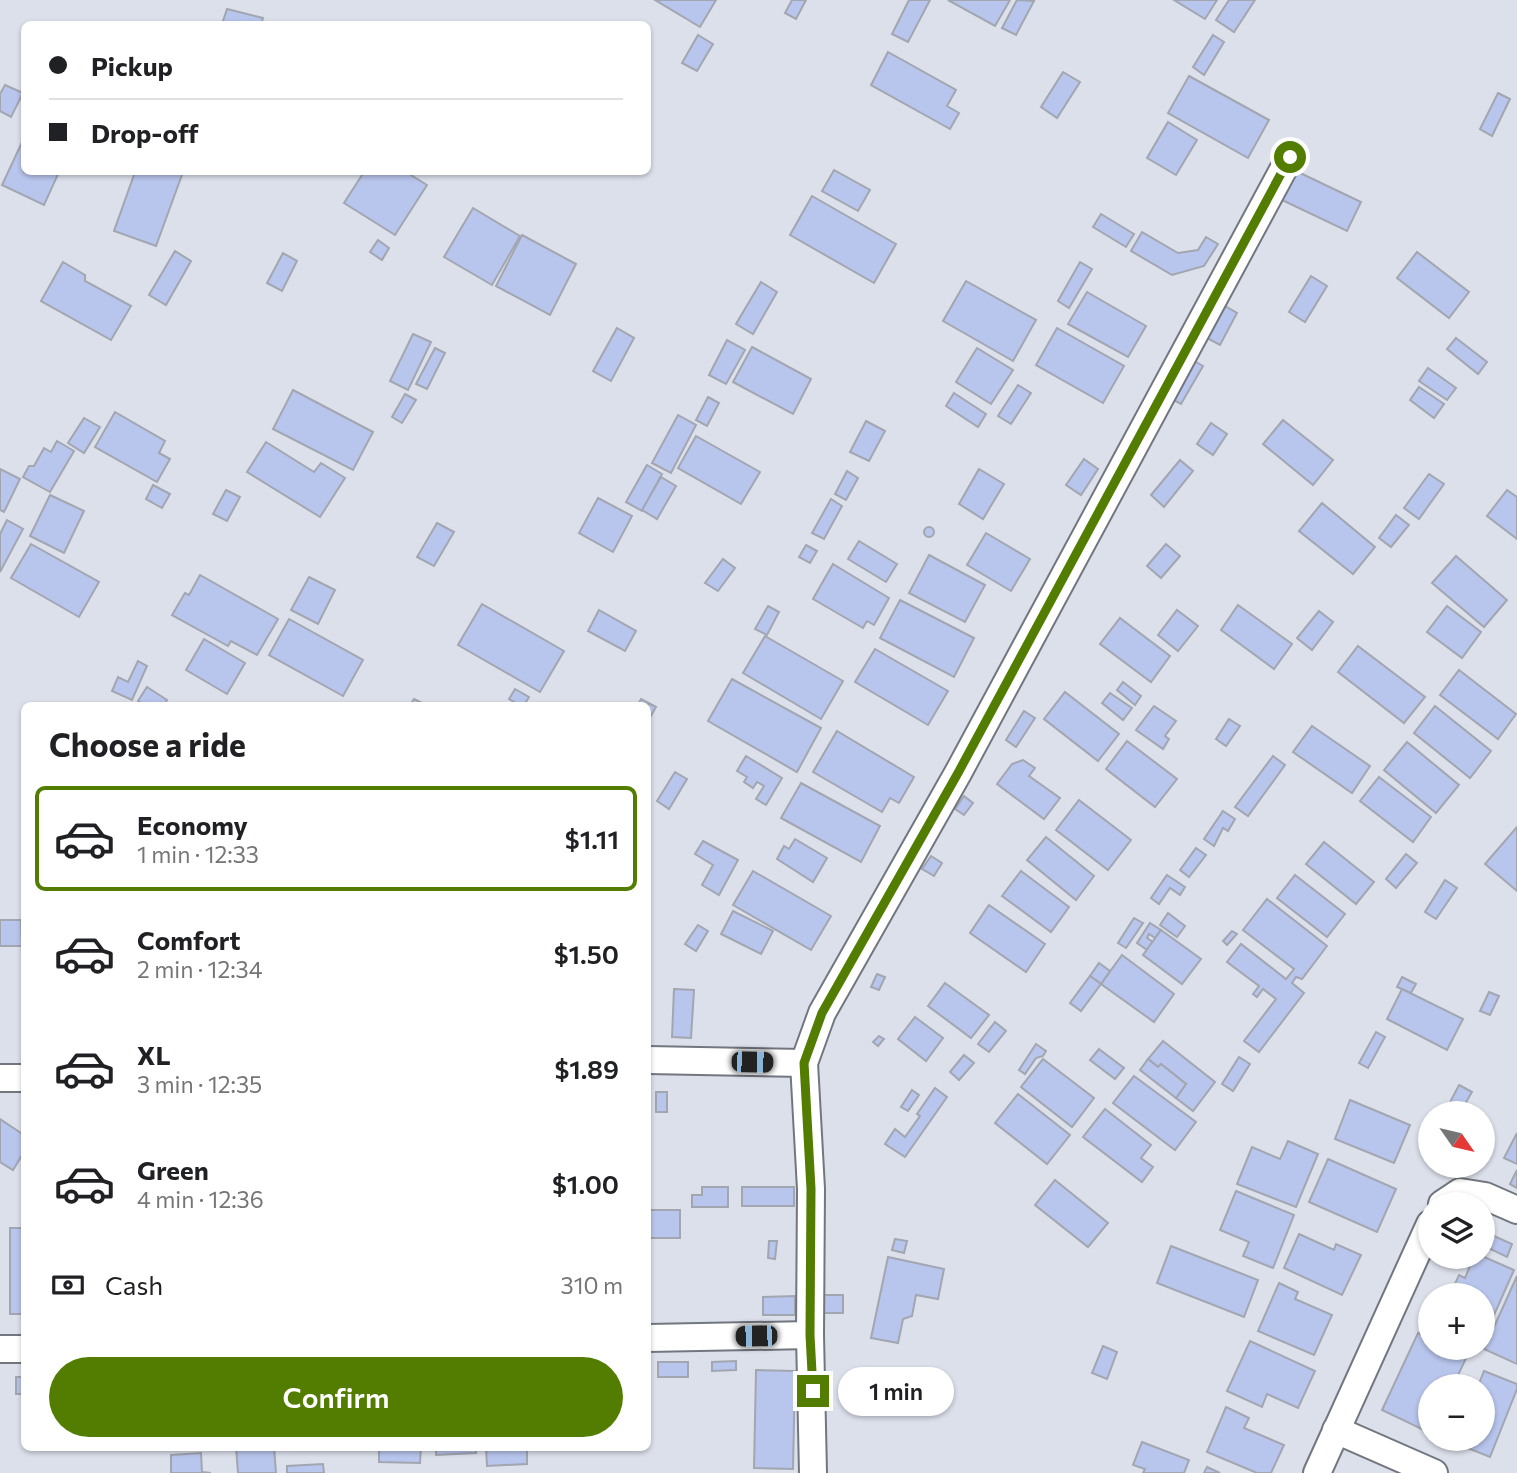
<!DOCTYPE html>
<html lang="en">
<head>
<meta charset="utf-8">
<style>
  :root { --surface:#fff; --page:#f6f6f6; --text:#202124; --muted:#757577; --line:#e0e0e0; --accent:#527d00 }
  body { margin:0; font-family:Commissioner,sans-serif; background:var(--page); color:var(--text); height:100vh; display:flex; flex-direction:column; font-size:26px; white-space:nowrap }
  * { box-sizing:border-box; margin:0 }
  p { font-size:23px; color:var(--muted) }
  .icon { flex:none; width:38px; height:38px; fill:none; stroke:currentColor; stroke-width:2; stroke-linecap:round; stroke-linejoin:round }
  .map { position:relative; flex:1; overflow:hidden }
  .side { position:absolute; left:21px; top:702px; width:630px; height:749px; display:flex; flex-direction:column; background:var(--surface); border-radius:10px; box-shadow:0 2px 5px #0004 }
  .side>* { flex:none }
  .guide { position:absolute; left:21px; top:21px; width:630px; height:154px; border-radius:10px; box-shadow:0 2px 5px #0004; display:grid; align-content:center; height:154px; padding:0 28px; background:var(--surface) }
  .needle { width:46px; rotate:124deg }
  .controls { position:absolute; left:1418px; top:1101px; display:grid; gap:14px }
  .controls a { display:grid; place-items:center; width:77px; height:77px; border-radius:50%; background:var(--surface); box-shadow:0 2px 5px #0004; font-size:35px }
  .end { position:absolute; width:32px; height:32px; margin:-16px; border:9px solid #527d00; background:#fff; box-shadow:0 0 0 4px #fff }
  .from { border-radius:50% }
  .bubble { position:absolute; height:49px; border-radius:24px; background:var(--surface); box-shadow:0 2px 5px #0004; font-size:23px; font-weight:600; line-height:49px; text-align:center }
  .car { position:absolute; width:21px; height:42px; margin:-21px -10px; border-radius:9px; box-shadow:0 0 5px 2px #0007; background:linear-gradient(#222 24%,#8ab4d8 0 40%,#222 0 76%,#8ab4d8 0 86%,#222 0) }
  .guide b { display:flex; align-items:center; gap:24px; height:66px; font-size:26px }
  .guide b+b { border-top:2px solid var(--line) }
  .guide i { width:18px; height:18px; background:var(--text) }
  ul { padding:0; list-style:none }
  li { display:flex; align-items:center; gap:21px; height:105px; margin:0 14px 10px; padding:0 14px; border:4px solid transparent; border-radius:10px }
  li div { flex:1 }
  li b { display:block; font-size:26px }
  li em { font-style:normal; font-weight:600 }
  li.selected { border-color:var(--accent) }
  li>.icon { width:63px; height:63px; stroke-width:1.5 }
  h2 { padding:0 28px; font-size:32px; line-height:84px }
  .pay { display:flex; align-items:center; gap:18px; height:77px; padding:0 28px; font-size:26px }
  .pay p { margin-inline-start:auto }
  .cta { display:flex; gap:14px; margin-top:auto; padding:14px 28px }
  .cta a { flex:1; height:80px; border-radius:42px; background:var(--accent); color:#fff; font-size:28px; font-weight:600; line-height:80px; text-align:center }
  .map>svg:first-child { display:block }
</style>
</head>
<body>
<div class="map">
<svg width="1517" height="1473" viewBox="0 0 1517 1473">
  <rect width="100%" height="100%" fill="#dce0eb"/>
  <!-- building -->
  <g fill="#b8c5ec" stroke="#a2a6b1" stroke-width="2">
    <polygon points="655,0 716,0 700,27"/>
    <polygon points="792,0 806,0 796,19 785,13"/>
    <polygon points="909,0 930,0 908,42 892,34"/>
    <polygon points="948,0 1010,0 995,26"/>
    <polygon points="1017,0 1034,1 1016,35 1002,28"/>
    <polygon points="1174,0 1217,0 1205,19"/>
    <polygon points="1229,0 1255,0 1234,32 1216,20"/>
    <polygon points="227,9 263,18 261,24 222,24"/>
    <polygon points="698,35 713,44 697,71 682,63"/>
    <polygon points="1213,35 1224,42 1204,75 1193,67"/>
    <polygon points="888,52 956,90 947,106 959,113 950,129 871,85"/>
    <polygon points="1063,72 1080,82 1057,118 1041,107"/>
    <polygon points="1189,76 1269,120 1248,158 1168,113"/>
    <polygon points="5,85 23,93 11,117 0,111 0,94"/>
    <polygon points="1498,93 1510,99 1492,136 1480,129"/>
    <polygon points="1168,122 1197,140 1176,175 1147,158"/>
    <polygon points="24,138 24,172 59,172 44,205 2,185"/>
    <polygon points="834,170 870,190 858,211 822,191"/>
    <polygon points="1296,171 1361,202 1347,231 1282,200"/>
    <polygon points="135,172 183,172 156,246 114,231"/>
    <polygon points="364,172 406,172 427,185 395,235 344,203"/>
    <polygon points="812,196 896,244 874,283 790,235"/>
    <polygon points="473,208 520,236 492,285 444,257"/>
    <polygon points="1101,214 1134,234 1126,247 1093,227"/>
    <polygon points="1142,232 1178,253 1198,250 1206,237 1218,244 1204,266 1172,275 1131,251"/>
    <polygon points="522,235 576,264 550,315 496,286"/>
    <polygon points="378,240 389,248 382,260 370,252"/>
    <polygon points="175,251 191,261 166,305 149,295"/>
    <polygon points="1417,252 1469,292 1449,318 1397,278"/>
    <polygon points="283,253 297,261 282,291 267,283"/>
    <polygon points="63,262 85,275 85,281 131,306 111,340 41,301"/>
    <polygon points="1080,262 1092,269 1069,308 1058,301"/>
    <polygon points="1311,276 1327,286 1305,322 1289,312"/>
    <polygon points="966,281 1036,320 1013,361 943,321"/>
    <polygon points="761,282 777,292 753,334 736,324"/>
    <polygon points="1087,292 1146,326 1128,357 1068,324"/>
    <polygon points="1225,306 1237,313 1220,345 1207,338"/>
    <polygon points="617,328 634,338 611,381 593,371"/>
    <polygon points="1057,328 1124,366 1103,403 1036,365"/>
    <polygon points="413,334 431,342 408,390 390,381"/>
    <polygon points="1456,338 1487,362 1478,374 1447,349"/>
    <polygon points="727,340 745,350 726,384 709,375"/>
    <polygon points="752,347 811,379 793,414 733,382"/>
    <polygon points="435,348 445,353 427,389 416,384"/>
    <polygon points="977,348 1013,370 991,404 956,382"/>
    <polygon points="1191,359 1203,366 1181,404 1168,397"/>
    <polygon points="1428,368 1456,388 1447,400 1419,381"/>
    <polygon points="1018,385 1031,393 1011,424 998,416"/>
    <polygon points="1419,387 1444,404 1434,418 1410,400"/>
    <polygon points="293,390 373,432 353,470 273,429"/>
    <polygon points="954,393 986,414 978,427 946,406"/>
    <polygon points="405,394 416,400 402,423 392,417"/>
    <polygon points="708,397 719,403 707,426 696,420"/>
    <polygon points="115,412 165,441 159,453 170,459 157,482 95,447"/>
    <polygon points="678,415 696,425 671,473 652,463"/>
    <polygon points="84,418 100,427 84,453 68,443"/>
    <polygon points="1283,420 1333,460 1313,485 1263,444"/>
    <polygon points="866,421 885,431 869,461 850,452"/>
    <polygon points="1211,423 1227,434 1213,455 1197,444"/>
    <polygon points="696,436 760,472 741,504 678,468"/>
    <polygon points="57,441 74,451 50,492 23,477 29,466 34,466 44,448 51,452"/>
    <polygon points="266,442 314,472 321,463 345,478 320,517 247,472"/>
    <polygon points="1084,459 1098,469 1081,495 1066,485"/>
    <polygon points="1180,460 1193,471 1164,507 1151,495"/>
    <polygon points="647,465 662,474 642,511 626,502"/>
    <polygon points="0,469 20,479 4,512 0,510"/>
    <polygon points="979,469 1004,484 983,519 959,504"/>
    <polygon points="847,471 858,478 846,500 835,494"/>
    <polygon points="1429,474 1444,484 1419,519 1404,508"/>
    <polygon points="661,477 676,486 657,519 642,510"/>
    <polygon points="153,485 170,494 162,508 146,499"/>
    <polygon points="226,490 240,497 227,521 213,514"/>
    <polygon points="1507,490 1517,497 1517,539 1487,516"/>
    <polygon points="50,495 84,511 64,553 30,536"/>
    <polygon points="598,498 632,516 613,552 579,533"/>
    <polygon points="831,499 842,506 824,539 812,533"/>
    <polygon points="1322,503 1375,547 1353,574 1299,531"/>
    <polygon points="1396,515 1409,525 1391,547 1379,538"/>
    <polygon points="7,520 23,529 0,572 0,534"/>
    <polygon points="437,523 454,532 434,566 417,557"/>
    <circle cx="929" cy="532" r="5"/>
    <polygon points="986,533 1030,559 1011,591 967,565"/>
    <polygon points="859,541 897,564 886,582 848,559"/>
    <polygon points="31,544 99,582 79,617 11,578"/>
    <polygon points="1166,544 1180,556 1161,578 1147,566"/>
    <polygon points="806,545 817,551 810,563 799,557"/>
    <polygon points="929,555 985,585 965,622 909,593"/>
    <polygon points="1456,556 1507,600 1484,627 1432,583"/>
    <polygon points="723,559 735,568 718,591 705,583"/>
    <polygon points="833,564 889,598 874,625 867,621 863,628 813,599"/>
    <polygon points="200,575 278,619 257,655 231,641 228,646 172,615 185,593 189,595"/>
    <polygon points="309,577 335,590 318,624 291,610"/>
    <polygon points="900,600 974,638 954,677 880,638"/>
    <polygon points="482,604 564,651 540,692 458,645"/>
    <polygon points="1238,605 1292,644 1274,669 1221,630"/>
    <polygon points="768,606 779,612 767,635 755,629"/>
    <polygon points="1447,606 1481,632 1462,658 1427,632"/>
    <polygon points="599,610 636,631 625,651 588,631"/>
    <polygon points="1177,610 1198,626 1178,651 1158,635"/>
    <polygon points="1319,611 1333,622 1312,650 1297,638"/>
    <polygon points="1120,618 1170,656 1151,682 1100,644"/>
    <polygon points="289,619 363,660 343,696 269,655"/>
    <polygon points="765,636 843,681 821,719 743,673"/>
    <polygon points="204,639 245,663 227,694 186,670"/>
    <polygon points="1358,646 1425,697 1404,723 1338,672"/>
    <polygon points="875,649 948,691 928,725 855,682"/>
    <polygon points="138,661 147,666 132,700 112,691 118,677 128,682"/>
    <polygon points="1459,670 1516,714 1498,739 1440,695"/>
    <polygon points="732,679 821,728 797,772 708,721"/>
    <polygon points="1123,682 1141,696 1135,705 1117,690"/>
    <polygon points="147,687 167,700 164,705 144,705 138,701"/>
    <polygon points="515,689 529,697 524,705 519,705 509,699"/>
    <polygon points="1065,692 1119,734 1098,761 1044,719"/>
    <polygon points="1110,693 1132,708 1123,720 1102,703"/>
    <polygon points="414,699 426,705 410,705"/>
    <polygon points="641,699 656,707 648,721 648,705 638,705"/>
    <polygon points="1154,706 1176,721 1165,736 1169,739 1163,749 1136,730"/>
    <polygon points="1435,706 1491,751 1470,778 1414,733"/>
    <polygon points="1024,711 1035,718 1016,747 1006,740"/>
    <polygon points="1229,719 1240,726 1226,746 1216,739"/>
    <polygon points="1312,726 1370,766 1352,793 1293,752"/>
    <polygon points="837,731 914,777 899,803 890,798 882,812 813,772"/>
    <polygon points="1127,741 1177,779 1155,807 1106,769"/>
    <polygon points="1407,742 1459,785 1436,813 1384,770"/>
    <polygon points="746,756 782,778 766,805 756,799 764,786 757,782 753,788 744,782 747,777 737,771"/>
    <polygon points="1273,756 1285,765 1248,816 1235,807"/>
    <polygon points="1023,760 1035,768 1029,776 1060,798 1044,819 997,784 1012,764"/>
    <polygon points="675,772 687,779 669,809 657,801"/>
    <polygon points="1379,777 1431,817 1413,842 1360,801"/>
    <polygon points="801,783 880,826 861,862 781,818"/>
    <polygon points="964,796 973,803 964,815 955,809"/>
    <polygon points="1079,800 1131,840 1108,870 1056,830"/>
    <polygon points="1223,811 1235,819 1228,831 1223,828 1214,846 1204,839"/>
    <polygon points="1517,827 1517,891 1485,864"/>
    <polygon points="1046,837 1094,876 1076,900 1027,860"/>
    <polygon points="795,839 827,858 813,882 777,859 784,846 789,849"/>
    <polygon points="703,841 738,860 719,895 702,885 713,865 695,854"/>
    <polygon points="1324,842 1374,882 1356,904 1306,864"/>
    <polygon points="1196,848 1206,855 1189,877 1180,870"/>
    <polygon points="1406,854 1417,863 1396,888 1386,879"/>
    <polygon points="931,856 942,863 934,876 922,869"/>
    <polygon points="753,871 831,916 811,950 733,905"/>
    <polygon points="1021,871 1069,907 1051,932 1002,896"/>
    <polygon points="1167,875 1185,887 1180,895 1170,888 1159,904 1151,898"/>
    <polygon points="1295,875 1345,914 1327,937 1277,898"/>
    <polygon points="1445,880 1457,888 1436,919 1425,912"/>
    <polygon points="1267,899 1327,946 1302,979 1296,977 1292,983 1304,993 1259,1052 1244,1041 1276,999 1263,989 1257,997 1253,994 1259,986 1227,962 1241,944 1286,979 1294,969 1243,930"/>
    <polygon points="989,905 1045,944 1026,972 970,933"/>
    <polygon points="733,911 773,931 761,954 721,934"/>
    <polygon points="1168,913 1185,926 1177,937 1160,925"/>
    <polygon points="1134,918 1143,923 1126,948 1118,943"/>
    <polygon points="0,920 21,920 22,946 0,946"/>
    <polygon points="1150,923 1161,930 1155,938 1149,934 1147,938 1153,942 1147,950 1137,943"/>
    <polygon points="698,925 708,931 696,951 685,944"/>
    <polygon points="1161,930 1201,959 1182,984 1143,955"/>
    <polygon points="1232,931 1237,934 1227,945 1223,941"/>
    <polygon points="1122,955 1174,994 1154,1022 1101,984"/>
    <polygon points="1099,963 1110,971 1101,984 1090,976"/>
    <polygon points="877,974 885,977 879,990 871,987"/>
    <polygon points="1090,976 1101,984 1081,1011 1070,1003"/>
    <polygon points="1402,977 1416,984 1411,993 1397,987"/>
    <polygon points="945,983 989,1015 971,1038 928,1006"/>
    <polygon points="674,989 694,990 691,1038 672,1037"/>
    <polygon points="1402,989 1463,1019 1447,1050 1387,1019"/>
    <polygon points="1489,992 1499,996 1490,1015 1480,1011"/>
    <polygon points="915,1017 943,1038 926,1061 898,1039"/>
    <polygon points="995,1022 1006,1031 989,1052 978,1044"/>
    <polygon points="1376,1032 1385,1037 1368,1068 1359,1063"/>
    <polygon points="879,1036 884,1039 878,1046 873,1042"/>
    <polygon points="1163,1041 1215,1082 1193,1111 1176,1098 1186,1084 1161,1064 1158,1067 1148,1059"/>
    <polygon points="1036,1044 1046,1051 1043,1056 1036,1058 1025,1074 1019,1070"/>
    <polygon points="1099,1049 1124,1068 1115,1079 1090,1060"/>
    <polygon points="964,1055 974,1063 959,1080 950,1072"/>
    <polygon points="1239,1057 1250,1064 1233,1091 1222,1084"/>
    <polygon points="1043,1059 1094,1098 1072,1127 1021,1087"/>
    <polygon points="1148,1059 1158,1067 1161,1064 1186,1084 1176,1098 1140,1070"/>
    <polygon points="1134,1076 1196,1122 1175,1150 1113,1103"/>
    <polygon points="1459,1085 1472,1092 1460,1113 1448,1106"/>
    <polygon points="935,1088 947,1097 905,1157 885,1144 895,1129 905,1137 920,1116 917,1114"/>
    <polygon points="912,1090 919,1095 908,1111 901,1107"/>
    <rect x="656" y="1092" width="11" height="20"/>
    <polygon points="1018,1094 1070,1135 1047,1164 995,1123"/>
    <polygon points="1350,1100 1410,1125 1394,1163 1335,1139"/>
    <polygon points="1105,1109 1151,1145 1141,1158 1153,1167 1142,1182 1083,1137"/>
    <polygon points="0,1119 24,1135 24,1152 13,1170 0,1162"/>
    <polygon points="1517,1133 1517,1164 1504,1158"/>
    <polygon points="1288,1141 1318,1154 1296,1207 1237,1184 1252,1147 1280,1159"/>
    <polygon points="1328,1159 1396,1189 1377,1232 1309,1202"/>
    <polygon points="1517,1170 1517,1188 1510,1184"/>
    <polygon points="1055,1180 1108,1223 1088,1247 1035,1205"/>
    <polygon points="702,1187 728,1187 728,1207 692,1207 692,1195 702,1195"/>
    <rect x="742" y="1187" width="52" height="19"/>
    <polygon points="1236,1191 1294,1215 1273,1268 1243,1256 1249,1242 1220,1230"/>
    <rect x="648" y="1210" width="32" height="28"/>
    <rect x="10" y="1228" width="14" height="86"/>
    <polygon points="1485,1232 1512,1244 1507,1257 1482,1245"/>
    <polygon points="1299,1234 1334,1250 1336,1244 1361,1255 1342,1295 1284,1268"/>
    <polygon points="895,1239 907,1241 904,1253 892,1250"/>
    <polygon points="769,1241 777,1241 775,1259 768,1258"/>
    <polygon points="1171,1246 1258,1280 1244,1317 1157,1283"/>
    <polygon points="1474,1256 1482,1256 1514,1270 1482,1342 1482,1295 1450,1295 1459,1275 1465,1278"/>
    <polygon points="888,1257 944,1269 938,1299 916,1295 912,1316 903,1319 898,1343 871,1338"/>
    <polygon points="1517,1276 1517,1364 1484,1349"/>
    <polygon points="1279,1283 1298,1292 1295,1299 1332,1315 1314,1355 1258,1331"/>
    <rect x="821" y="1295" width="22" height="18"/>
    <polygon points="795,1296 795,1315 763,1315 763,1297"/>
    <polygon points="1418,1333 1430,1339 1430,1348 1448,1348 1467,1356 1453,1386 1430,1386 1430,1433 1382,1410"/>
    <polygon points="1250,1341 1315,1371 1298,1408 1267,1394 1262,1407 1227,1391"/>
    <polygon points="1103,1346 1117,1352 1107,1379 1092,1373"/>
    <polygon points="736,1361 736,1370 712,1371 712,1362"/>
    <rect x="658" y="1362" width="30" height="15"/>
    <polygon points="756,1370 795,1371 793,1469 754,1468"/>
    <polygon points="1484,1371 1517,1384 1517,1389 1490,1457 1455,1443 1457,1438 1482,1438 1482,1386 1478,1386"/>
    <rect x="16" y="1377" width="8" height="17"/>
    <polygon points="1226,1407 1249,1418 1244,1428 1284,1445 1271,1473 1257,1473 1207,1452"/>
    <polygon points="1142,1442 1189,1460 1184,1473 1143,1473 1145,1469 1133,1465"/>
    <polygon points="236,1447 274,1447 276,1473 238,1473"/>
    <polygon points="379,1447 421,1447 420,1463 379,1462"/>
    <polygon points="436,1447 476,1447 476,1453 436,1455"/>
    <polygon points="486,1447 527,1447 527,1464 487,1466"/>
    <polygon points="201,1453 202,1472 211,1473 171,1473 171,1455"/>
    <polygon points="323,1464 324,1473 287,1473 287,1466"/>
    <polygon points="1207,1467 1220,1473 1204,1473"/>
  </g>
  <g fill="none" stroke-linecap="round" stroke-linejoin="round">
    <!-- street casing -->
    <g stroke="#72767f" stroke-width="30">
      <g id="street">
        <polyline points="648,1060 804,1063"/>
        <polyline points="0,1078 24,1078"/>
        <polyline points="1442,1204 1460,1192 1485,1196 1517,1210"/>
        <polyline points="648,1338 810,1335"/>
        <polyline points="0,1349 24,1349"/>
        <polyline points="1336,1430 1434,1473"/>
        <polyline points="813,1473 810,1335 811,1189 804,1063 822,1013 958,773 1290,157"/>
        <polyline points="1317,1473 1430,1224"/>
      </g>
    </g>
    <!-- street -->
    <use href="#street" stroke="#fff" stroke-width="26"/>
  </g>
  <g fill="none" stroke-linecap="round" stroke-linejoin="round">
    <!-- route -->
    <polyline stroke="#527d00" stroke-width="9" points="813,1391 810,1335 811,1189 804,1063 822,1013 958,773 1290,157"/>
  </g>
</svg>
<div class="controls">
<a><svg class="needle" viewBox="-14 -14 28 28"><path d="M0-13l5 13h-10z" fill="#e53935"/><path d="M0 13l5-13h-10z" fill="#757577"/></svg></a>
<a><svg class="icon" aria-label="layers" viewBox="0 0 24 24"><path d="M12 4l9 5-9 5-9-5zM3 14l9 5 9-5"/></svg></a>
<a>+</a>
<a>−</a>
</div>
<i class="end from" style="left:1290px;top:157px"></i>
<i class="end" style="left:813px;top:1391px"></i>
<div class="bubble" style="left:838px;top:1367px;width:116px">1 min</div>
<i class="car" style="left:752px;top:1062px;rotate:91deg"></i>
<i class="car" style="left:756px;top:1336px;rotate:269deg"></i>
<div class="guide">
<b><i class="from"></i>Pickup</b>
<b><i></i>Drop-off</b>
</div>
<section class="side">
<h2>Choose a ride</h2>
<ul>
<li class="selected"><svg class="icon" aria-label="car" viewBox="0 0 24 24"><path d="M5 17H2v-5l4-1 3-4h7l3 4 3 1v5h-3M9 17h6M6 11h13"/><circle cx="7" cy="17" r="2"/><circle cx="17" cy="17" r="2"/></svg><div><b>Economy</b><p>1 min · 12:33</p></div><em>$1.11</em></li>
<li><svg class="icon" aria-label="car" viewBox="0 0 24 24"><path d="M5 17H2v-5l4-1 3-4h7l3 4 3 1v5h-3M9 17h6M6 11h13"/><circle cx="7" cy="17" r="2"/><circle cx="17" cy="17" r="2"/></svg><div><b>Comfort</b><p>2 min · 12:34</p></div><em>$1.50</em></li>
<li><svg class="icon" aria-label="car" viewBox="0 0 24 24"><path d="M5 17H2v-5l4-1 3-4h7l3 4 3 1v5h-3M9 17h6M6 11h13"/><circle cx="7" cy="17" r="2"/><circle cx="17" cy="17" r="2"/></svg><div><b>XL</b><p>3 min · 12:35</p></div><em>$1.89</em></li>
<li><svg class="icon" aria-label="car" viewBox="0 0 24 24"><path d="M5 17H2v-5l4-1 3-4h7l3 4 3 1v5h-3M9 17h6M6 11h13"/><circle cx="7" cy="17" r="2"/><circle cx="17" cy="17" r="2"/></svg><div><b>Green</b><p>4 min · 12:36</p></div><em>$1.00</em></li>
</ul>
<div class="pay"><svg class="icon" aria-label="cash" viewBox="0 0 24 24"><path d="M3 7h18v10H3z"/><circle cx="12" cy="12" r="2"/></svg>Cash<p>310 m</p></div>
<div class="cta"><a>Confirm</a></div>
</section>
</div>
</body>
</html>
